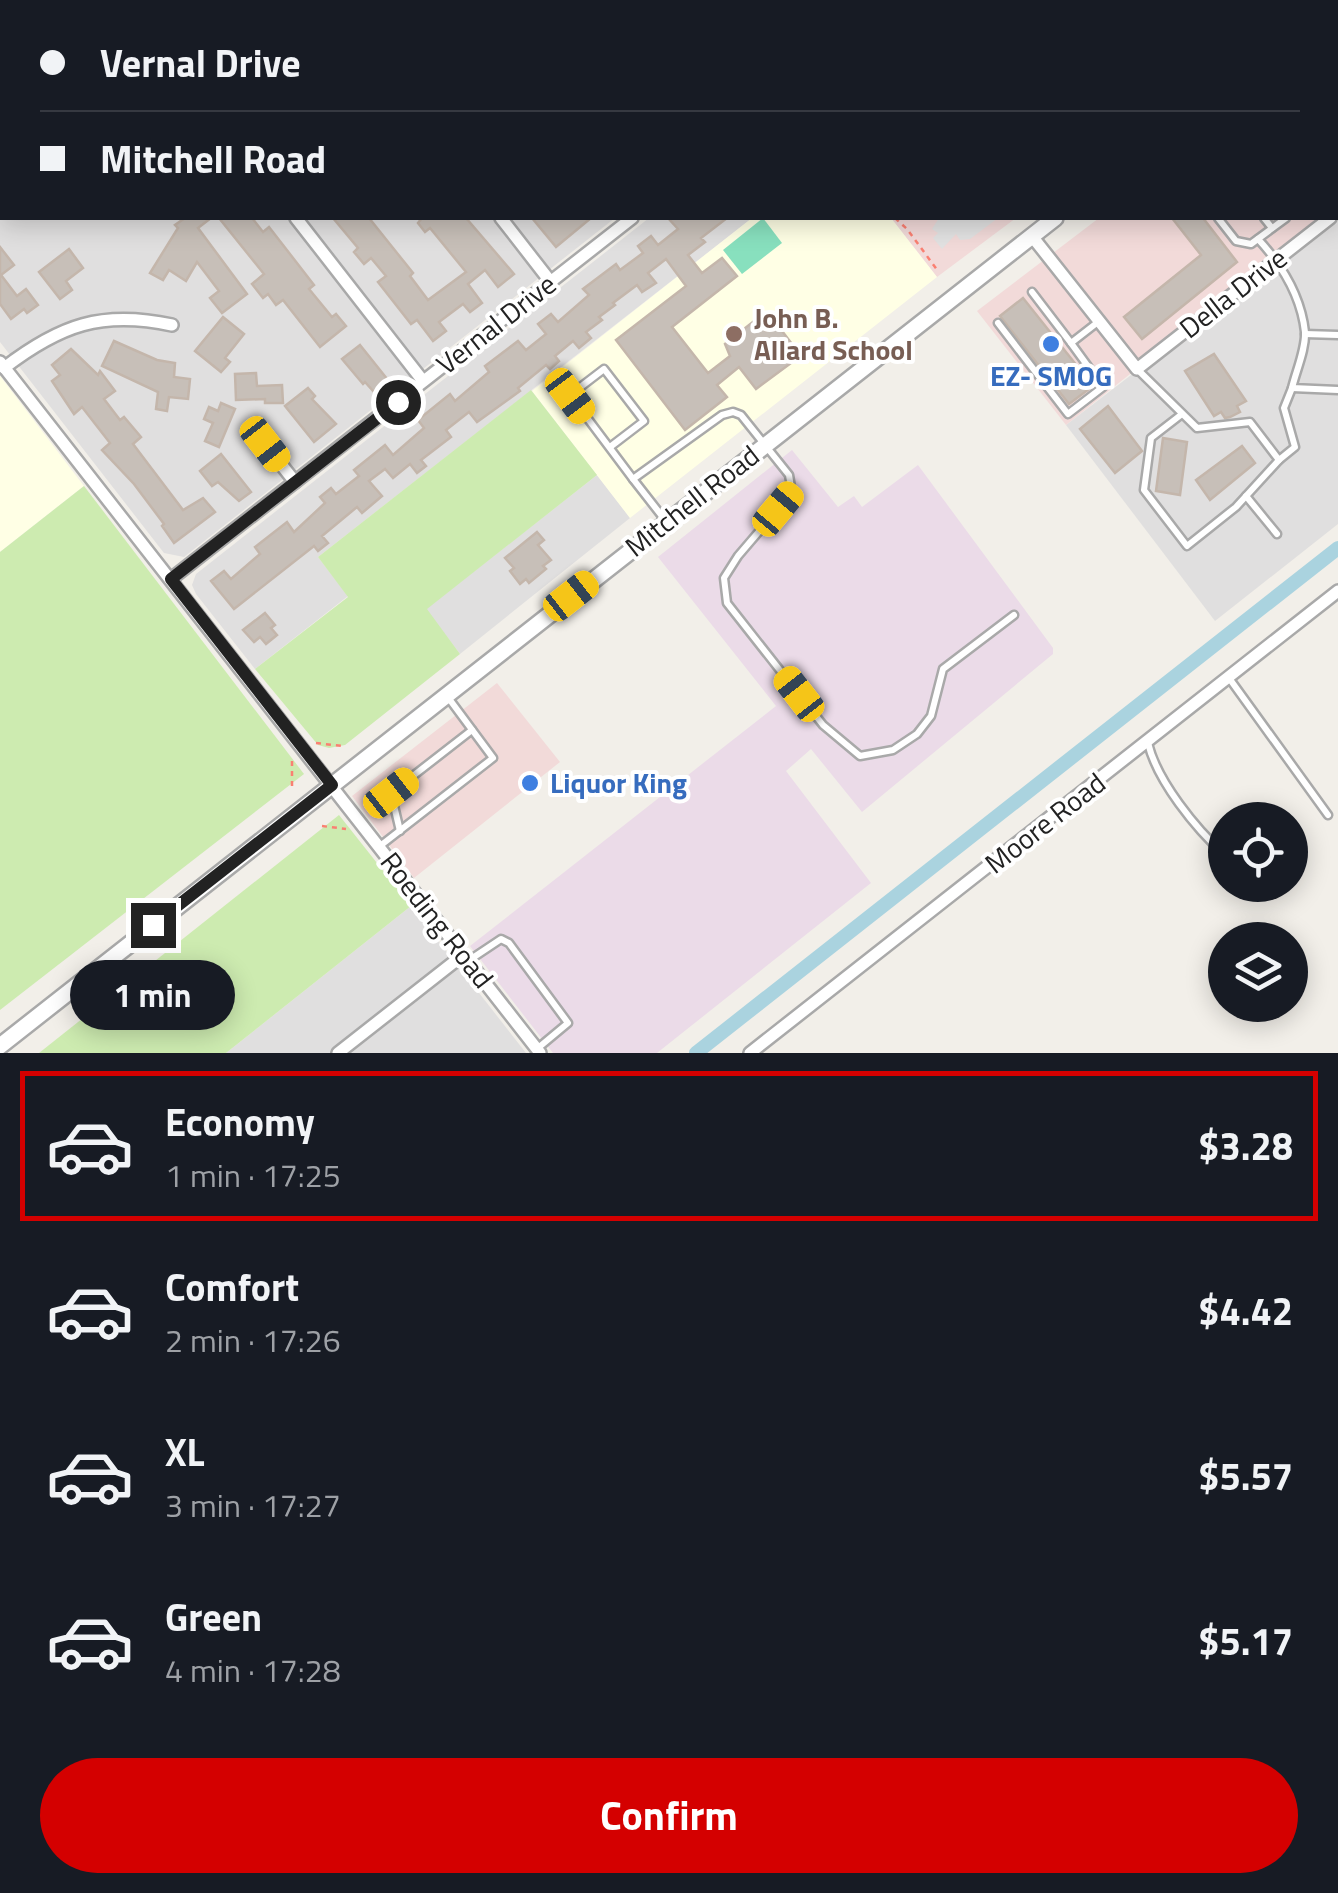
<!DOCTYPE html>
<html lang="en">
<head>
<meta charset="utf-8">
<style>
  :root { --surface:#171b24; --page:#242831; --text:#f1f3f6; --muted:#9ea1a6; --line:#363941; --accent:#d40000 }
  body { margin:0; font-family:"Titillium Web",sans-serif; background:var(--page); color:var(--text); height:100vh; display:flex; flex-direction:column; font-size:38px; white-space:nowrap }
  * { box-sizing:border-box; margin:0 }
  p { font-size:32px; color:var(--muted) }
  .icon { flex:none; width:55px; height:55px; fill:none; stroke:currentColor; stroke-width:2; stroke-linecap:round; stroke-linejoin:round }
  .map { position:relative; height:1053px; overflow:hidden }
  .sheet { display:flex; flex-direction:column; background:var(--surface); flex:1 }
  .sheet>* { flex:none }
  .hud { position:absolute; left:0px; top:0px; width:1340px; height:220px; box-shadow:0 5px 25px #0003; display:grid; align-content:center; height:220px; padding:0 40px; background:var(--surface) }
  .controls { position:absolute; left:1208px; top:802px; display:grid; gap:20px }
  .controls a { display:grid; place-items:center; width:100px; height:100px; border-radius:50%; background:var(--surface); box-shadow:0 5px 25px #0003; font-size:50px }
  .end { position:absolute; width:45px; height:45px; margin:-22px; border:12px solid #222; background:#fff; box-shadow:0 0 0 5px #fff }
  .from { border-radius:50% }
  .bubble { position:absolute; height:70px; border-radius:35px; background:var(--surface); box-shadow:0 5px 25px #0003; font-size:32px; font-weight:700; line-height:70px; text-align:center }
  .car { position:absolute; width:30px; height:60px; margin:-30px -15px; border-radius:12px; box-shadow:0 0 8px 2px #0007; background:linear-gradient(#f5c518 24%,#345 0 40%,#f5c518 0 76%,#345 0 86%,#f5c518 0) }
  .hud b { display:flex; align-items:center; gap:35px; height:95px; font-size:38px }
  .hud b+b { border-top:2px solid var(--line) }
  .hud i { width:25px; height:25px; background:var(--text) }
  ul { padding:18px 0 0; list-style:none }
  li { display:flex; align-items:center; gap:30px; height:150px; margin:0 20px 15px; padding:0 20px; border:5px solid transparent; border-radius:0px }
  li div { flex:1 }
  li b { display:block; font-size:38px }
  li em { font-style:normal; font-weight:700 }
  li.current { border-color:var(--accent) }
  li>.icon { width:90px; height:90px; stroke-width:1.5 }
  .action { display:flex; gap:20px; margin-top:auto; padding:20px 40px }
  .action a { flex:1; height:115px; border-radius:60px; background:var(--accent); color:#fff; font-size:40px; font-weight:700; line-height:115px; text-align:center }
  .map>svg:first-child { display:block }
</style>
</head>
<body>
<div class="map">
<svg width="1338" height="1053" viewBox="0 0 1338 1053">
  <rect width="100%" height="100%" fill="#f2efe9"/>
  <!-- residential -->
  <g fill="#e0dfdf">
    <polygon points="0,0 999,0 2,2 2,218 615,218 184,557 164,553 0,342"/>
    <polygon points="1338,216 1338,524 1215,621 1066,425"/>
    <polygon points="649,218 752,218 318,557 348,596 255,669 196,594 192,585 196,574"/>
    <polygon points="597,475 630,518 460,654 426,609"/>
    <polygon points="411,906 526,1053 226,1053"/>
  </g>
  <!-- commercial -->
  <g fill="#f2dad9">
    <polygon points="891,218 1016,218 937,277"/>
    <polygon points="1099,218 1326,218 1066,425 977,311"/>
    <polygon points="497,683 560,762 414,878 352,796"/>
  </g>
  <!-- industrial -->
  <polygon fill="#ebdbe8" points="792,450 838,507 854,496 862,507 918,465 1053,648 1053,654 862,812 811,749 786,771 871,883 657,1053 553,1053 470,946 776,706 658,557"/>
  <!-- education -->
  <g fill="#ffffe5">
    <polygon points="752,218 891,218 937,277 630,518 532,391"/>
    <polygon points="0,376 84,486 0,552"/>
  </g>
  <!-- grass -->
  <g fill="#cdebb0">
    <polygon points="531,390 597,475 427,609 460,654 345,745 329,748 318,745 255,669 348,597 318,557"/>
    <polygon points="84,486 304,774 0,1010 0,552"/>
    <polygon points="339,815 411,906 226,1053 39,1053"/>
  </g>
  <!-- pitch -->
  <polygon fill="#88e0be" points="763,218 782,243 742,274 723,250"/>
  <!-- parking -->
  <polygon fill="#e2e2e2" points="939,218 998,218 970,239 960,240 956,234 942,249 933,238 938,233 932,229"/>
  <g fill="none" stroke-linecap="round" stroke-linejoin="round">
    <!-- canal -->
    <polyline stroke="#aad3df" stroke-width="14" points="696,1053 1338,548"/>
  </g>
  <!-- building -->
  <g fill="#c7bfb8" stroke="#c4b6ab" stroke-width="2.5">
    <polygon points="185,218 211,218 198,228 247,294 222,313 210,298 219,291 197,262 186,281 169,270 163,280 150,273 178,228 175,225"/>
    <polygon points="219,218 252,218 263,232 269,227 314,285 309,289 332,317 336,314 346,326 320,347 283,300 276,305 268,294 263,298 252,284 264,274"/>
    <polygon points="333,218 369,218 413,273 410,276 428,300 466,272 430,228 425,232 418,223 422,218 466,218 514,274 498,287 485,270 468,284 482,303 470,312 463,304 439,322 446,331 433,341 417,320 411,324 378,282 386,276 371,258 364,264 354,252 358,248"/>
    <polygon points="532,218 591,218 556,247"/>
    <polygon points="668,218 727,218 701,238 705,242 688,255 702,273 722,258 737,276 672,327 708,373 730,356 725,344 754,321 766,331 776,323 798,352 788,359 791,363 756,389 739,367 717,385 727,397 685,430 616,340 686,286 666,259 648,273 656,283 642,292 637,285 613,303 615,305 599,317 602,320 586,332 591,338 579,348 573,341 555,356 559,361 550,369 546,365 518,388 520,391 477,422 469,412 446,430 451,437 421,460 426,466 417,473 410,464 393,478 385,469 369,481 382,496 362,513 357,507 322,536 328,543 318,551 314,546 234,609 211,581 224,571 231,579 260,554 255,547 287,522 294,532 325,503 320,497 331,488 336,494 359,476 354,470 385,445 393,455 424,428 418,420 450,394 455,401 489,372 485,366 518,341 526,350 546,334 538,324 551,314 558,322 589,295 583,289 616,264 620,270 643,253 638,246 651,236 658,245 678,229"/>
    <polygon points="1172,218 1203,218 1237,262 1142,339 1124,317 1201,255"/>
    <polygon points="0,247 14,265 1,275 17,296 26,289 38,305 27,313 24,309 11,319 0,304"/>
    <polygon points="69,249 83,268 66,281 72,290 60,299 39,272"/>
    <polygon points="1023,298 1093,386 1069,404 1000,316"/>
    <polygon points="223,317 244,334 225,358 230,362 221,372 195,351"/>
    <polygon points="114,341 157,360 175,363 174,377 190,379 188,399 169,397 167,411 156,409 158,392 102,366"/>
    <polygon points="360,345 388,380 374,392 365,382 363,384 342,359"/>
    <polygon points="71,349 98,375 100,371 115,391 104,399 120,420 124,417 141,437 133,444 183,510 203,498 215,512 174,543 162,526 164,524 134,484 102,450 110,443 82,407 74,414 52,381 60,375 52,365"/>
    <polygon points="1214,354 1246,401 1237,406 1240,412 1230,417 1225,418 1221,412 1214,416 1185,371"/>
    <polygon points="256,373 257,386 282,385 283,403 265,403 265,399 236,400 235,374"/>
    <polygon points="308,388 315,396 312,399 336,424 314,442 285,406"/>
    <polygon points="221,403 235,409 219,447 205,441 213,423 204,419 209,407 218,411"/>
    <polygon points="1108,406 1142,451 1115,473 1080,429"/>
    <polygon points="1163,438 1187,442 1180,495 1156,491"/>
    <polygon points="1242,446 1255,463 1210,500 1196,480"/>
    <polygon points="221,454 251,492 239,501 218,482 212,486 200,471"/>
    <polygon points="537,532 544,540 538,545 551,560 543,566 546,569 529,583 526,579 520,584 510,571 514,568 505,558"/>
    <polygon points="265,613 275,625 271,628 277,635 266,644 260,637 254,642 243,630"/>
  </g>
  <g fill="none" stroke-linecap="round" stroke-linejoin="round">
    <!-- service casing -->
    <g stroke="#a9a9a9" stroke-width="11">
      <g id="service">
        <polyline points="1195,0 1197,2"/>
        <polyline points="1218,218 1236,241 1251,244 1286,218"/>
        <polyline points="1264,218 1272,228"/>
        <path d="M1258,239c24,26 43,57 47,93 1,17 -9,39 -13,56l46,2"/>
        <polyline points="1032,292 1071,343 1098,322"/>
        <polyline points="998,323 1068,414 1103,387 1071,343"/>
        <polyline points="1305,334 1338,335"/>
        <polyline points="1137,369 1197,428 1250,422 1279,460 1295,447 1284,408 1292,388"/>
        <polyline points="1182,414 1151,438 1144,490 1187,546 1236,507 1279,460"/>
        <polyline points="610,447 644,421 604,369 570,395 633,479"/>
        <polyline points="1246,496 1277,534"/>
        <polyline points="665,520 633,479 722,415 733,412 741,415 789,475 792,493 738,556 724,578 727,603 823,725 860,756 893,750 917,734 931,716 943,669 1014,615"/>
        <polyline points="1229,678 1328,815"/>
        <path d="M1148,743c9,38 48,86 77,112"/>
        <polyline points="400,831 391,793 472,730"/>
        <polyline points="380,846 493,758 447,696"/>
        <polyline points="468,961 501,939 509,943 568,1023 538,1048"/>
      </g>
    </g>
    <!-- minor casing -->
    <g stroke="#a9a9a9" stroke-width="16">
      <g id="minor">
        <polyline points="331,0 333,2"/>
        <polyline points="734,0 735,2"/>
        <polyline points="185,2 188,0"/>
        <polyline points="0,140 2,138"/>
        <polyline points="296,218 423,381"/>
        <polyline points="501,218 550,281"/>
        <polyline points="1031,235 1137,369 1330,218"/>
        <polyline points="0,362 540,1053"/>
        <path d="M4,368c56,-43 98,-58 168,-43"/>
        <polyline points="265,444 295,482"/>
        <polyline points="171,579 632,218"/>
        <polyline points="338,1053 463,955"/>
        <polyline points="750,1053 1338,591"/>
      </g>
    </g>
    <!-- tertiary casing -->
    <g stroke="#a9a9a9" stroke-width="20">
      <g id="tertiary">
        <polyline points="1338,10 1338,9"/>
        <polyline points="0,1046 1055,218"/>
      </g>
    </g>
    <!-- path -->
    <g stroke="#fa8072" stroke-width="2.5" stroke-dasharray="5 5" stroke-linecap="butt">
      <polyline points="895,218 907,229 938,271"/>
      <polyline points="316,743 342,746"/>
      <polyline points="292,786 292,758"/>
      <polyline points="322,826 346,829"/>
    </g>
    <!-- service -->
    <use href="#service" stroke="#fff" stroke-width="6"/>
    <!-- minor -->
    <use href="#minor" stroke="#fff" stroke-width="11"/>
    <!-- tertiary -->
    <use href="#tertiary" stroke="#fff" stroke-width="15"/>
  </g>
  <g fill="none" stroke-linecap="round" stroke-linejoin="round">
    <!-- route -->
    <polyline stroke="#222" stroke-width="12" points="153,925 332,785 171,579 398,402"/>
  </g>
  <!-- markers -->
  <circle fill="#8d6e63" stroke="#fff" stroke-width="4" cx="734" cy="334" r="10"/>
  <g fill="#3f7fe0" stroke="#fff" stroke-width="4">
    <circle cx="1051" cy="344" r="10"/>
    <circle cx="530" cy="783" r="10"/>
  </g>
  <g text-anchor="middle" stroke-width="8" stroke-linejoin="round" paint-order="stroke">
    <!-- street labels -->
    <g font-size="28" fill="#222" stroke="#fff">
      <text transform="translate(1233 293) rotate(-38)" y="10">Della Drive</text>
      <text transform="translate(496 324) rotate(-38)" y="10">Vernal Drive</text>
      <text transform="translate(692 501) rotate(-38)" y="10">Mitchell Road</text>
      <text transform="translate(1045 823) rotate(-38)" y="10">Moore Road</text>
      <text transform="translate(437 920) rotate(52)" y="10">Roeding Road</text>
    </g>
    <!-- education labels -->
    <g font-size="28" font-weight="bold" fill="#785e54" stroke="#fff" text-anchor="start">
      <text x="754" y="328">John B.<tspan x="754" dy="32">Allard School</tspan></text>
    </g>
    <!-- shop labels -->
    <g font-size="28" font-weight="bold" fill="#366cbe" stroke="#fff">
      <text x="1051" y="386">EZ- SMOG</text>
      <text x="550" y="793" text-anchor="start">Liquor King</text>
    </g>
  </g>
</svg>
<div class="controls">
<a><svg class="icon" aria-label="locate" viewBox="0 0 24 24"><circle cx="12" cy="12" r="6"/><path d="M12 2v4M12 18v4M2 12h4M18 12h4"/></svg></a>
<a><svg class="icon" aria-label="layers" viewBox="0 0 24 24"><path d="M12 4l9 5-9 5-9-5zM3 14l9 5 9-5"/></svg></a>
</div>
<i class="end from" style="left:398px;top:402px"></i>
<i class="end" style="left:153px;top:925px"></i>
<div class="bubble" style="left:70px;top:960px;width:165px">1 min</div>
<i class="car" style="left:570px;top:396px;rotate:143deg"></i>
<i class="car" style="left:265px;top:444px;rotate:142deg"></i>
<i class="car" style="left:778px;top:509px;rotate:40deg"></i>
<i class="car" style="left:571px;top:596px;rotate:52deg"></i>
<i class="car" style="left:799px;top:694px;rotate:322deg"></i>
<i class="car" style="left:391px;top:793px;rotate:52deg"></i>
<div class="hud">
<b><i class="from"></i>Vernal Drive</b>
<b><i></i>Mitchell Road</b>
</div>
</div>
<section class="sheet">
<ul>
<li class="current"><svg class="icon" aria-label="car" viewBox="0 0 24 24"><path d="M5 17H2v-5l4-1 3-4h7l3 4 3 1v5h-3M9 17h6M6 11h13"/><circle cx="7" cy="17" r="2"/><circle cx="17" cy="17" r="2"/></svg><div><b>Economy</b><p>1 min · 17:25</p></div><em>$3.28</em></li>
<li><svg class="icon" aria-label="car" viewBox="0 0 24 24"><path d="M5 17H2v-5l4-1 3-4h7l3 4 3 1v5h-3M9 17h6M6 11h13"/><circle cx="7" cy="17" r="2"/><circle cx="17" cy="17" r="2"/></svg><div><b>Comfort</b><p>2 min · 17:26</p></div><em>$4.42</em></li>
<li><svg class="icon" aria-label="car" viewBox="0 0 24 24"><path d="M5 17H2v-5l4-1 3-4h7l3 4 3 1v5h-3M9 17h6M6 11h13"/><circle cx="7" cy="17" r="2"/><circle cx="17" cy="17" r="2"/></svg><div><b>XL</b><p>3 min · 17:27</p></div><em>$5.57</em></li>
<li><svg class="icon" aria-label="car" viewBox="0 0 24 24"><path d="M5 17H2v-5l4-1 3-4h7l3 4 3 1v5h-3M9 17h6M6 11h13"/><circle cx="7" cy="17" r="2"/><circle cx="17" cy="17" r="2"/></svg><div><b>Green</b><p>4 min · 17:28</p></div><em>$5.17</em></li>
</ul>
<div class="action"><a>Confirm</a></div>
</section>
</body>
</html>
